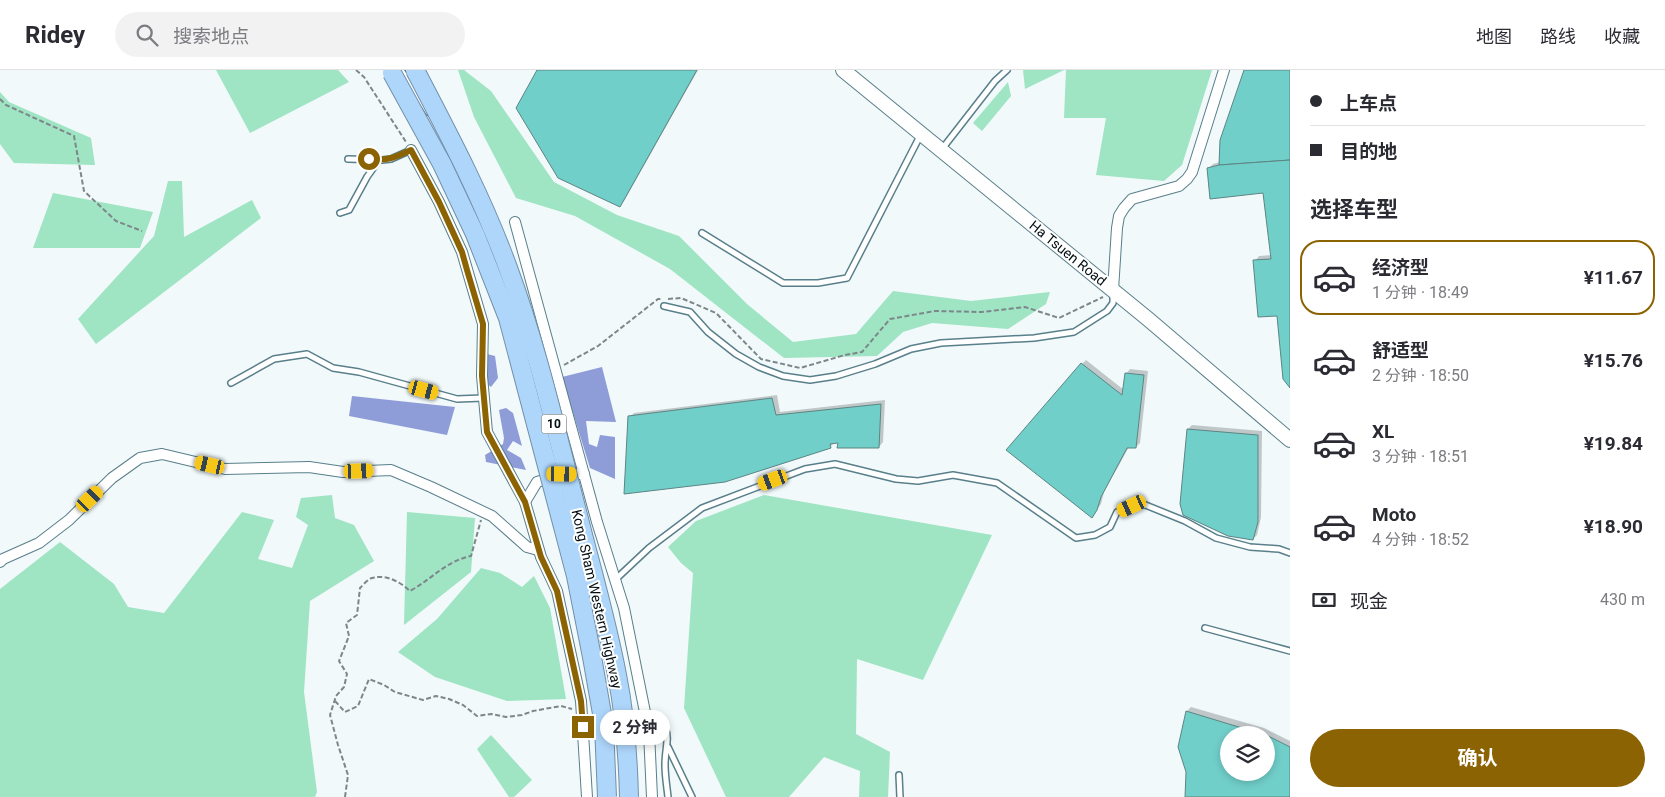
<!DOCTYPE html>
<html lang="zh">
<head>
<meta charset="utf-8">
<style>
  :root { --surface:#fff; --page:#f2f2f3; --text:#2b2b33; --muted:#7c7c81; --line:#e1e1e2; --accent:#8b6303 }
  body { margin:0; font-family:Roboto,"Noto Sans SC",sans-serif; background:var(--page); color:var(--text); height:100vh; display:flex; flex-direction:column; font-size:19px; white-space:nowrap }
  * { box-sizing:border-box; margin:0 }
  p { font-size:16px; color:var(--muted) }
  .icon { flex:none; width:28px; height:28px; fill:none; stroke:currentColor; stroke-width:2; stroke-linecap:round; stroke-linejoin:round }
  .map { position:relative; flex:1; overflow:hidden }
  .sheet { display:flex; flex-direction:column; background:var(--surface); width:375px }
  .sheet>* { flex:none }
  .guide { display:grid; align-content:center; height:110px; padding:0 20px; background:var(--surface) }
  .tools { position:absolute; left:1220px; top:656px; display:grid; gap:10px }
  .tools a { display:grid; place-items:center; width:55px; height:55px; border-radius:50%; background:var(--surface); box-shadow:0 2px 8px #0003; font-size:25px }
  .end { position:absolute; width:22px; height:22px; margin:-11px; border:6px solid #8b6303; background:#fff; box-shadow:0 0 0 2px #fff }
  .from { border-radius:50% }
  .bubble { position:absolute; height:35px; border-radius:18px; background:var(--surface); box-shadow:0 2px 8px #0003; font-size:16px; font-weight:700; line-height:35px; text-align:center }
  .car { position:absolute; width:15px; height:30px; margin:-15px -8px; border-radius:6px; box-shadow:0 0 4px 1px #0007; background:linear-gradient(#f5c518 24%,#345 0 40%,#f5c518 0 76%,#345 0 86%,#f5c518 0) }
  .guide b { display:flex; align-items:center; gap:18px; height:48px; font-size:19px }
  .guide b+b { border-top:1px solid var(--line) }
  .guide i { width:12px; height:12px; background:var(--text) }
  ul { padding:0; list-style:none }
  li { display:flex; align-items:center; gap:15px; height:75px; margin:0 10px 8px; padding:0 10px; border:2px solid transparent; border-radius:20px }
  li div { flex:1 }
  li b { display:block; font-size:19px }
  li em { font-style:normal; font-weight:700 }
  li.current { border-color:var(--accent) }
  li>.icon { width:45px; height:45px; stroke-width:1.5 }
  h2 { padding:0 20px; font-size:22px; line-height:60px }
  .pay { display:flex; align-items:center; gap:12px; height:55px; padding:0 20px; font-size:19px }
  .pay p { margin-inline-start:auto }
  .primary-button { display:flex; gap:10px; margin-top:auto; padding:10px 20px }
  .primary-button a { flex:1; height:58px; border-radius:30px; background:var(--accent); color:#fff; font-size:20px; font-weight:700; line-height:58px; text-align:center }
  header { display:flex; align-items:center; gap:30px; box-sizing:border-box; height:70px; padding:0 25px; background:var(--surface); border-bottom:1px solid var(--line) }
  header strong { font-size:24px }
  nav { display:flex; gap:28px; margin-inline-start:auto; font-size:18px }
  .search { width:350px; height:45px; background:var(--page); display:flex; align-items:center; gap:12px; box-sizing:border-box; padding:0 18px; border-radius:28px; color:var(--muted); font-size:19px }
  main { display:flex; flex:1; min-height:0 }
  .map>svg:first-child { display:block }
</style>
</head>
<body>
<header>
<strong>Ridey</strong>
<div class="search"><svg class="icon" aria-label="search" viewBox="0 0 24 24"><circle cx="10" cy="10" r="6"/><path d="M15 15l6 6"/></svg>搜索地点</div>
<nav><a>地图</a><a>路线</a><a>收藏</a></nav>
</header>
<main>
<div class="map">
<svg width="1290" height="727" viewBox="0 0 1290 727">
  <rect width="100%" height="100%" fill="#f1f9fb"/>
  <!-- green -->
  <g fill="#9fe4c3">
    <polygon points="216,0 338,0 349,12 250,63"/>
    <polygon points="458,0 464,0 491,21 554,112 617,145 679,166 747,234 793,272 856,264 893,221 971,231 1050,222 1046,234 1008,259 932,253 903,262 877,286 784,288 670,199 575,146 516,128 474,47"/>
    <polygon points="1023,0 1064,0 1025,19"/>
    <polygon points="1066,0 1212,0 1182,95 1164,111 1096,105 1106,48 1064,48"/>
    <polygon points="1008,12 1011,26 982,61 973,53"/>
    <polygon points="0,22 9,32 91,68 95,95 14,93 0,74"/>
    <polygon points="168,111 182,111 184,167 252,130 261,148 96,274 78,249 154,166"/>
    <polygon points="53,123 153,142 140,178 33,178"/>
    <polygon points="332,425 335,448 354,455 374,491 310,531 304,622 317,722 315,727 0,727 0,519 60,472 114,514 128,537 164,543 242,442 274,450 258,489 292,498 308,455 296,447 301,428"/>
    <polygon points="764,425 992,465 923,610 857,589 856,664 890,682 888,727 859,727 860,701 824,687 789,727 726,727 684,638 693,503 681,493 668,477 696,451"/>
    <polygon points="407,442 475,448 471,502 404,555"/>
    <polygon points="481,498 500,503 522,517 534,506 550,538 566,629 507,631 435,607 398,582 437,549"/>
    <polygon points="491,665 532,710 514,727 509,727 477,679"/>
  </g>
  <!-- water -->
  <g fill="#8e9cd8">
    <polygon points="487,284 495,286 498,308 491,317 479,308"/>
    <polygon points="602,297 616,352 586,351 589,374 597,377 600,365 615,367 615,409 590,398 562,307"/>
    <polygon points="352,326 455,337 447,365 349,346"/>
    <polygon points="506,338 513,343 522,376 513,371 507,380 521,388 526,400 486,392 485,385 503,374 504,368 499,340"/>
  </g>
  <!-- shadow -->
  <g fill="#0003" fill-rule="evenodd">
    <polygon points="538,0 698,0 624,131 620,136"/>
    <polygon points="1245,0 1290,0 1290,316 1279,245 1255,191 1259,186 1272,185 1264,121 1208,99 1213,94 1220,92"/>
    <polygon points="1086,290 1124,320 1126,304 1130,299 1148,301 1140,373 1136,377 1129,377 1104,422 1101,434 1092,447 1082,294"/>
    <polygon points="777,325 780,342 885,330 883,372 879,377 840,371 834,373 830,377 630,347 634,343"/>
    <polygon points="1192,355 1262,361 1261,447 1257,465 1253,469 1188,359"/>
    <path d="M1191,637l73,21 26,13v56h-104l1,-86zM1229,665h37v37h-37z"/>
  </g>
  <!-- building -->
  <g fill="#71cfca" stroke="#5c8583">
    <polygon points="537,0 697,0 620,137 558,108 516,38"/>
    <polygon points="1244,0 1290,0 1290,90 1219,95 1220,70"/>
    <polygon points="1290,90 1290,318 1283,309 1277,246 1258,247 1253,190 1271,189 1263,123 1210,129 1207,98 1219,95"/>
    <polygon points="1081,293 1122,325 1125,303 1144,305 1136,378 1127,378 1101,427 1097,440 1092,448 1006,380"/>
    <polygon points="772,328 776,345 881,334 879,378 837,378 838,373 830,374 831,378 725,412 624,424 628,346"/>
    <polygon points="1187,359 1258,365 1258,452 1253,470 1228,466 1183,445 1180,434"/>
    <polygon points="1186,641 1265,665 1229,665 1229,702 1266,702 1266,665 1290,677 1290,727 1185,727 1186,702 1178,677"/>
  </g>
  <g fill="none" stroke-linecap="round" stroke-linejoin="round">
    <!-- lane casing -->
    <g stroke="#597f8a" stroke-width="8">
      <g id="lane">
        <polyline points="401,0 428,42"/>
        <polyline points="942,79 995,11 1007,0"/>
        <polyline points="348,89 382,90 391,89 411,80"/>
        <polyline points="340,143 349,140 367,107 379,90"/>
        <polyline points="702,163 783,213 818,213 847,208 920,66"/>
        <polyline points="664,236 690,242 708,262 736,284 759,297 783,306 810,310 836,306 875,294 911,279 941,273 1034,268 1074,262 1107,241 1113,233 1113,224"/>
        <polyline points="231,313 274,289 307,284 333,298 359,302 457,329 483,328"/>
        <polyline points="616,509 649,478 702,438 805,399 835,394 896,409 918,411 953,405 997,413 1076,468 1095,465 1110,457 1117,442 1132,436 1143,434 1185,451 1216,468 1250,477 1279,479 1290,483"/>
        <polyline points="1205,558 1290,581"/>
        <path d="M645,643c32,14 20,26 20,52 0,11 2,22 3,32"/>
        <polyline points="668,677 692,727"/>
        <polyline points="899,705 900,727"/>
      </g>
    </g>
    <!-- street casing -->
    <g stroke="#597f8a" stroke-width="12">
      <g id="street">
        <polyline points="411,80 439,132 462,182 483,254 482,306 487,362 525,432 541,487 557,521 581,631 587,727"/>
        <polyline points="515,152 597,452 624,538 649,662 652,727"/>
        <polyline points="1113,220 1117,158 1119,146 1124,138 1132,129 1179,116 1187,109 1192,102 1224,0"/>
        <polyline points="525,432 537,412 563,404 584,404"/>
        <polyline points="0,492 3,489 39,473 69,450 112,408 140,388 162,384 225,399 309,397 343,402 391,400 431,417 492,446 527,477 538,480"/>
      </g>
    </g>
    <!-- secondary casing -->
    <g stroke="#597f8a" stroke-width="16">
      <polyline id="secondary" points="843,0 1148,249 1290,370"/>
    </g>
    <!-- path -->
    <g stroke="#7d878a" stroke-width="2" stroke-dasharray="5 2.5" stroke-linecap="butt">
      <polyline points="356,0 364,7 406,72"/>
      <polyline points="0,29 6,35 74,66 84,121 116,151 142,161"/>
      <polyline points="668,229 681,228 716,243 761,289 800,298 845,285 862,282 890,249 935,241 982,242 1025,237 1059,248 1103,227"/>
      <polyline points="564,295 598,276 658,229 661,229"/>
      <polyline points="335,631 345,642 358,636 369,609 384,615 395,622 423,630 436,626 449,629 463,635 477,646 491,644 506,647 522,645 533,641 561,636 572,639"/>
      <path d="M345,727l3,-22 -10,-30 -8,-30 6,-19 8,-9 3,-13 -8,-13 10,-25 -3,-13 11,-8 3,-27c3,-3 8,-9 12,-10 15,-4 28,4 38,13 22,-12 36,-30 61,-35l10,-36"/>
    </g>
    <!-- lane -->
    <use href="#lane" stroke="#fff" stroke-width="5"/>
    <!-- street -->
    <use href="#street" stroke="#fff" stroke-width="10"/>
    <!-- secondary -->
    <use href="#secondary" stroke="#fff" stroke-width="14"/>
    <!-- highway-bridge casing -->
    <g stroke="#7290a9" stroke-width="20" stroke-linecap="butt">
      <g id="highway-bridge">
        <path d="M415,0c34,65 68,129 93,198 30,81 49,167 71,251 13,52 28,103 38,156 8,40 11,81 12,122"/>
        <polyline points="392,3 442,94 475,164 508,248 576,506 592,587 604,655 607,727"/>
      </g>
    </g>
    <!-- highway-bridge -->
    <use href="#highway-bridge" stroke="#aed6fb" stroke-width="18"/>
  </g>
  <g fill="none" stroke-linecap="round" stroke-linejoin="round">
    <!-- route -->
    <path stroke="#8b6303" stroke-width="6" d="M369,89c18,2 25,-1 42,-9l28,52 23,50 5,18 16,54 -1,52 5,56 38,70 16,55 16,34 24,110 2,26"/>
  </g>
  <g text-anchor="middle" stroke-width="4" stroke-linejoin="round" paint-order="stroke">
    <!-- shield labels -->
    <rect fill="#fff" stroke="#4e5659" stroke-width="1" x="541.5" y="344.5" width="25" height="19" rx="4"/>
    <g font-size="12" font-weight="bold" fill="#020e12">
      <text x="554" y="358">10</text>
    </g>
    <!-- street labels -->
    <g font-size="14" fill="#020e12" stroke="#fff">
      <text transform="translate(1068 183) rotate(39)" y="5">Ha Tsuen Road</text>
      <text transform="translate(597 529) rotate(77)" y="5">Kong Sham Western Highway</text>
    </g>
  </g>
</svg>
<div class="tools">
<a><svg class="icon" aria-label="layers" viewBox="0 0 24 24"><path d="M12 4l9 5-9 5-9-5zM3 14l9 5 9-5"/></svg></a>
</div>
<i class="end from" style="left:369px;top:89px"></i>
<i class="end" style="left:583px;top:657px"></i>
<div class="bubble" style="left:600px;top:640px;width:70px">2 分钟</div>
<i class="car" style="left:424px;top:320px;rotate:105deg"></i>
<i class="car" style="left:210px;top:395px;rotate:283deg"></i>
<i class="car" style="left:359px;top:401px;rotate:88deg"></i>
<i class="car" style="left:562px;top:404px;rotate:91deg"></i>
<i class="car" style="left:773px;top:410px;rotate:250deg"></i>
<i class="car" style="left:90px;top:429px;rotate:46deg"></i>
<i class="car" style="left:1132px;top:436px;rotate:245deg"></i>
</div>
<section class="sheet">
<div class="guide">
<b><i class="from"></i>上车点</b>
<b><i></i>目的地</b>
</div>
<h2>选择车型</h2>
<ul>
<li class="current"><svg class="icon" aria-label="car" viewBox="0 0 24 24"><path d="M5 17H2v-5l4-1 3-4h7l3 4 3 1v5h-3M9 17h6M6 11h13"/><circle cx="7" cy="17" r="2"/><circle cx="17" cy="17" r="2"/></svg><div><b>经济型</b><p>1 分钟 · 18:49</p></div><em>¥11.67</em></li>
<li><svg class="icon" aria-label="car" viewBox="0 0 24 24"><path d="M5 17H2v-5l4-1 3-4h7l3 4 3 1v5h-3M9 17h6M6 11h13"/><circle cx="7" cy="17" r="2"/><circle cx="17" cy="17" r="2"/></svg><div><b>舒适型</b><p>2 分钟 · 18:50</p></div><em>¥15.76</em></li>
<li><svg class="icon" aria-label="car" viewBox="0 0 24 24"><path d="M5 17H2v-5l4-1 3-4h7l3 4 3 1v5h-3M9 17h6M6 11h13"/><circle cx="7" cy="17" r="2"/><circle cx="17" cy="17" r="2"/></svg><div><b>XL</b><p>3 分钟 · 18:51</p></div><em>¥19.84</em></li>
<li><svg class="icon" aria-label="car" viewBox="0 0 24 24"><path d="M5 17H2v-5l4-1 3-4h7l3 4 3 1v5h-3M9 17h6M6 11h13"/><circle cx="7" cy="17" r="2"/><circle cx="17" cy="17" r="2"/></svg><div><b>Moto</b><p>4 分钟 · 18:52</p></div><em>¥18.90</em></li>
</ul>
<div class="pay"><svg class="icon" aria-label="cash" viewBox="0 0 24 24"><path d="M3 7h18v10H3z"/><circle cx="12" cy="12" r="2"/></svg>现金<p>430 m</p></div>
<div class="primary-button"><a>确认</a></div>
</section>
</main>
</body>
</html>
